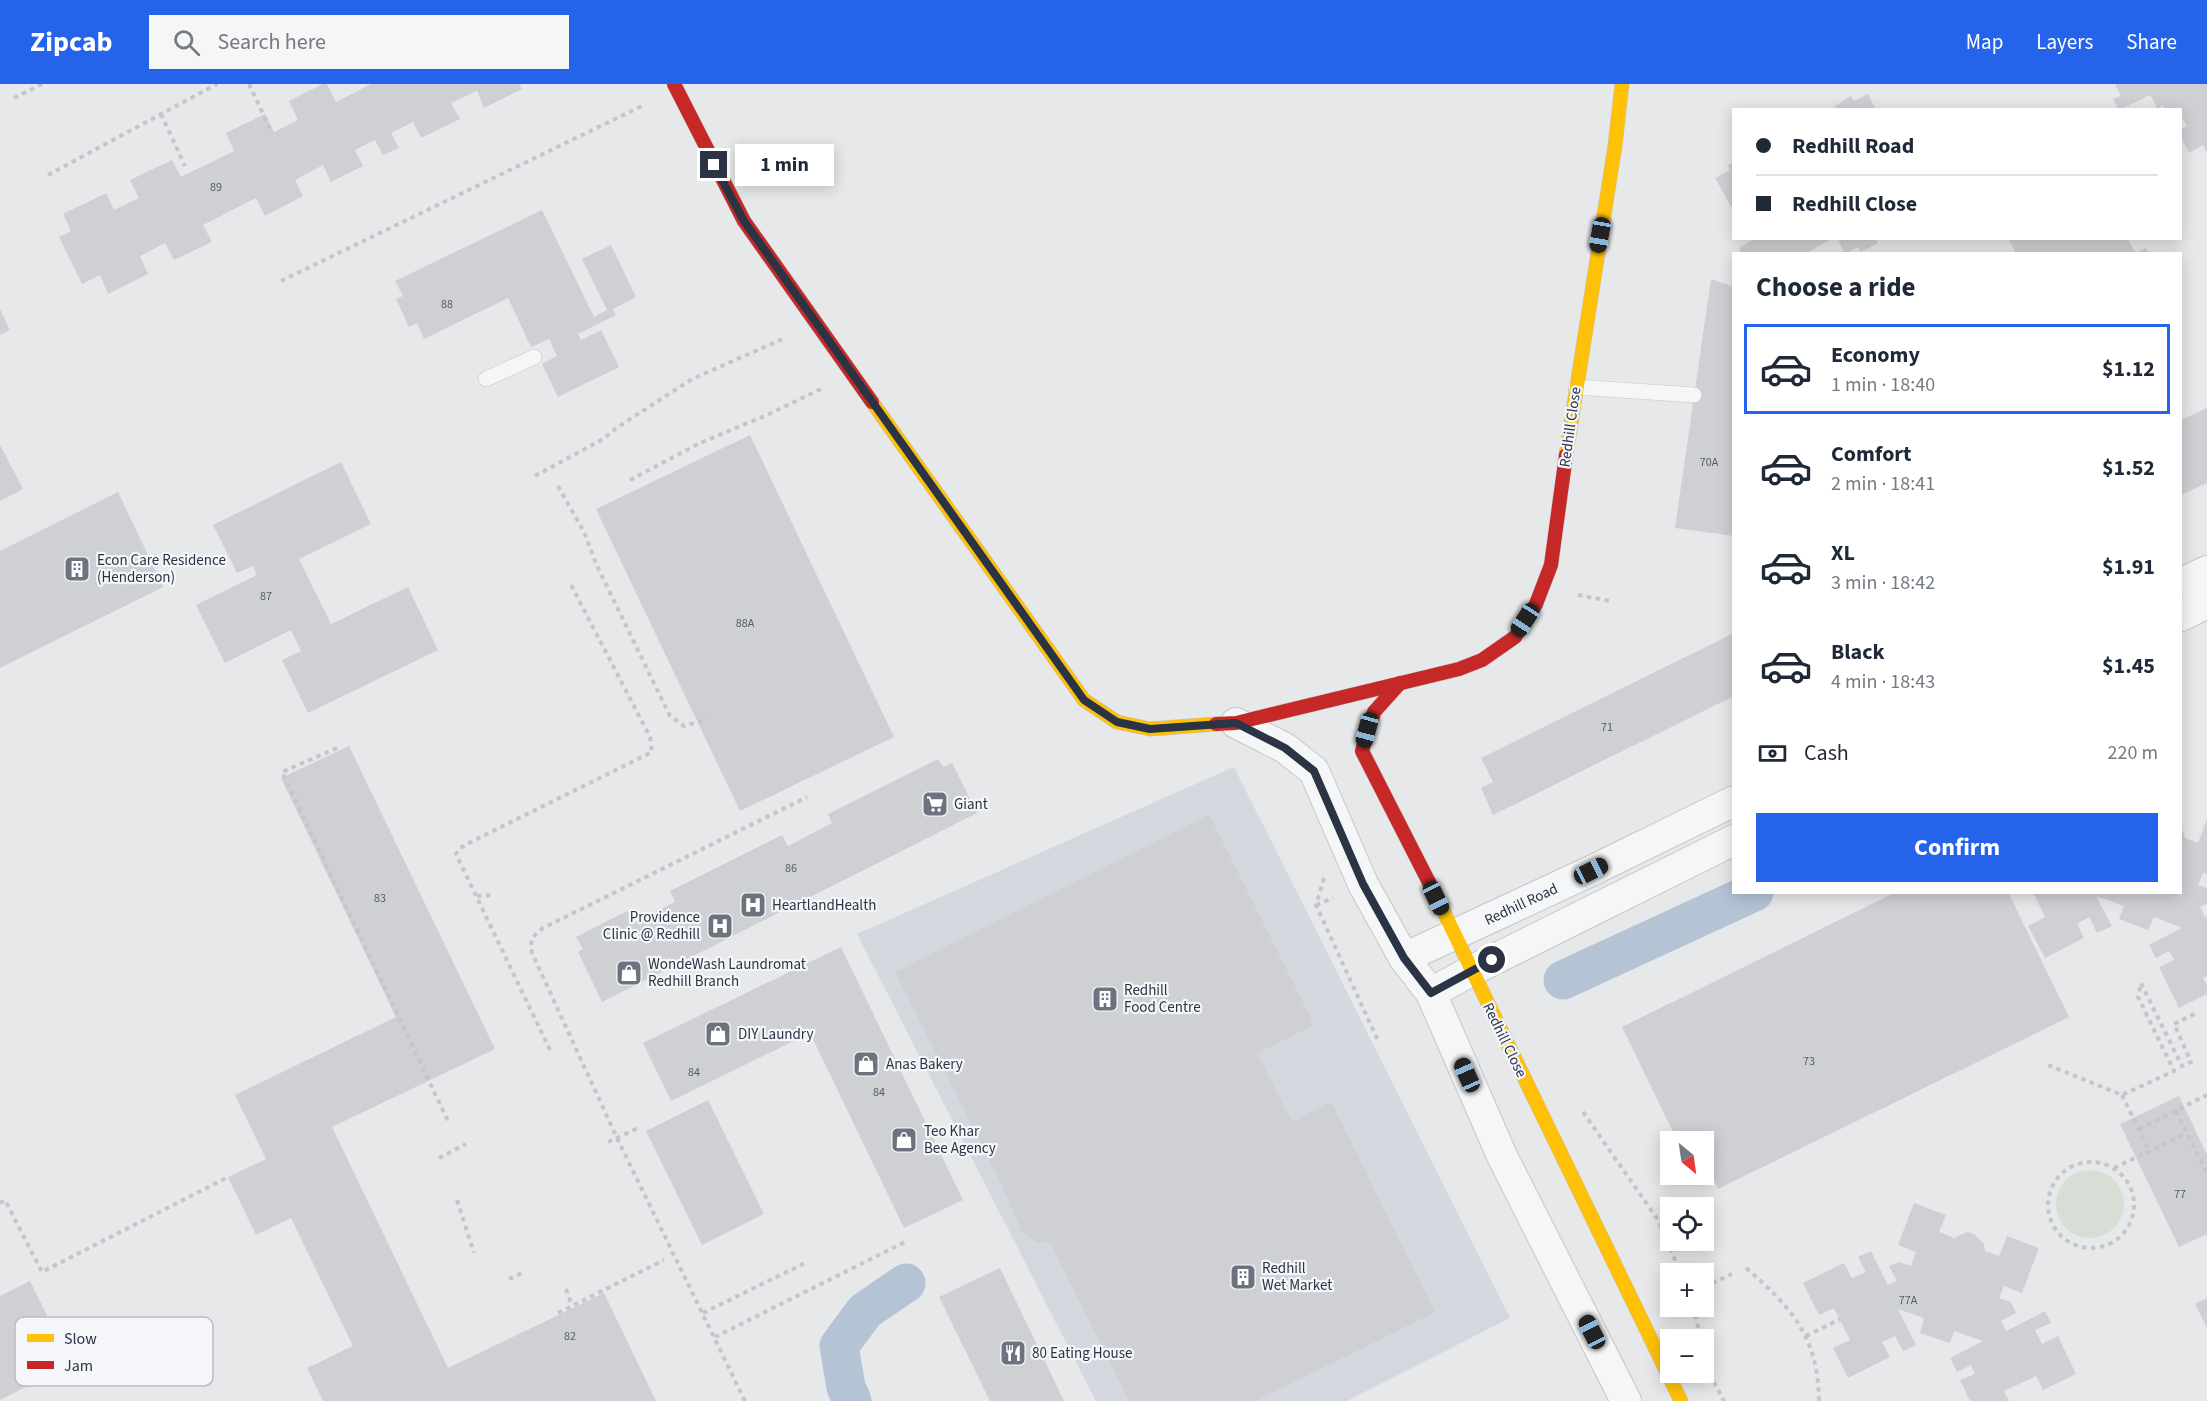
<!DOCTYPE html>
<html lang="en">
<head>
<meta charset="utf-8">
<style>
  :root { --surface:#fff; --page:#f6f6f7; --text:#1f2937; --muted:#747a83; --line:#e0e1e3; --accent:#2563eb }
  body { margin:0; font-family:"Source Sans 3",sans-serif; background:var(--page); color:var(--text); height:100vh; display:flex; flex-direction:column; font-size:22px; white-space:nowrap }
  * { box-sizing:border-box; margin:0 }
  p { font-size:20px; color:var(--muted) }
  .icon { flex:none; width:33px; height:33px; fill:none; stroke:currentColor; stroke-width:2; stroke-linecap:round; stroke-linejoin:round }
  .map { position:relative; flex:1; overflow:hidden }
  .sheet { position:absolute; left:1732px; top:168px; width:450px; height:642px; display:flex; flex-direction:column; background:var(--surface); border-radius:0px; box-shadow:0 3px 15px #0003 }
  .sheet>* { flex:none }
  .banner { position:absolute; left:1732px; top:24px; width:450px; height:132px; border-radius:0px; box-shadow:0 3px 15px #0003; display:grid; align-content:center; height:132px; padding:0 24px; background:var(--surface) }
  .needle { width:39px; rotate:151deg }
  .fabs { position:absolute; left:1660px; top:1047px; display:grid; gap:12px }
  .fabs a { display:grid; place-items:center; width:54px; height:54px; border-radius:0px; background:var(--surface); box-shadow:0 3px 15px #0003; font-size:30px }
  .end { position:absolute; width:27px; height:27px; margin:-14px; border:8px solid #2b3445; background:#fff; box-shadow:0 0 0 3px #fff }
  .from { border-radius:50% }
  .bubble { position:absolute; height:42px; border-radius:0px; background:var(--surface); box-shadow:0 3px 15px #0003; font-size:20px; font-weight:700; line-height:42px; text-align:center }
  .car { position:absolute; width:18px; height:36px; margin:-18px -9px; border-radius:8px; box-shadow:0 0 4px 2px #0007; background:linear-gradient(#222 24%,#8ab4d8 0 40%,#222 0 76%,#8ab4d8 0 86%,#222 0) }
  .banner b { display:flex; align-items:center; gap:21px; height:57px; font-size:22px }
  .banner b+b { border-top:2px solid var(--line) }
  .banner i { width:15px; height:15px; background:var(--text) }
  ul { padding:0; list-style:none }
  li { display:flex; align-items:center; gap:18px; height:90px; margin:0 12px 9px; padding:0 12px; border:3px solid transparent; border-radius:0px }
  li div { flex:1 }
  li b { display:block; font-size:22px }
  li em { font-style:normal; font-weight:700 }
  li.active { border-color:var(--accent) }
  li>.icon { width:54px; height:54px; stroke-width:1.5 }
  h2 { padding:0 24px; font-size:27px; line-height:72px }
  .pay { display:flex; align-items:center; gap:15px; height:66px; padding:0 24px; font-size:22px }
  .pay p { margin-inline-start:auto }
  .action { display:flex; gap:12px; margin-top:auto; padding:12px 24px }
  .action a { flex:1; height:69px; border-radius:0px; background:var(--accent); color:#fff; font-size:24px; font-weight:700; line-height:69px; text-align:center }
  header { display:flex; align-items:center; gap:36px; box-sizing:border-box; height:84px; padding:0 30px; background:var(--accent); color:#fff }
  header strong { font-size:28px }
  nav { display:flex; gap:33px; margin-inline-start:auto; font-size:21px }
  .search { width:420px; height:54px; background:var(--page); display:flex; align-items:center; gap:15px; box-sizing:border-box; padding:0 21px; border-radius:0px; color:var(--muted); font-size:22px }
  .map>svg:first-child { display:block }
</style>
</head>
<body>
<header>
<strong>Zipcab</strong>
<div class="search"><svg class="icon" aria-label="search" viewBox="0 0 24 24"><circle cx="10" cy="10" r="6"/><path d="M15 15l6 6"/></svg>Search here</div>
<nav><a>Map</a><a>Layers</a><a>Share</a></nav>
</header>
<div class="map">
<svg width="2207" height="1317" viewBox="0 0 2207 1317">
  <rect width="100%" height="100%" fill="#e6e8ea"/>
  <!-- built -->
  <polygon fill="#d4d7dd" points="1234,683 1510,1234 1347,1317 1096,1317 857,850"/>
  <!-- green -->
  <circle fill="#d6ded6" cx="2090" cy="1120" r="34"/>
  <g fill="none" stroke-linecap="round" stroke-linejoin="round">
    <!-- canal -->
    <g stroke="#b4c4d5" stroke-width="39">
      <polyline points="1563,896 1754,808"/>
      <polyline points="852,1317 846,1303 839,1262 865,1227 906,1199"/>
    </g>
  </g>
  <!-- building -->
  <g fill="#ced0d3">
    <polygon points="323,0 327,0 336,18 371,0 519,0 522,5 484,24 477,7 451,19 460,35 421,54 413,38 391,49 399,64 383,71 375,56 355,66 363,82 331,98 323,81 295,96 303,112 265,132 256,114 203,141 212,158 174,176 165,159 140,172 148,190 108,210 100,191 82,200 59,153 71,147 63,130 106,109 114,126 139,114 130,96 172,76 181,93 234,67 226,49 265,30 274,48 298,36 289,17"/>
    <polygon points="2115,0 2207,0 2207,69 2203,61 2189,69 2181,53 2181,45 2187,42 2181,31 2181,26 2165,26 2163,21 2158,25 2150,11 2119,26 2113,15 2121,12"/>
    <polygon points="1868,10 1876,26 1837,26 1835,22 1851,12 1854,17"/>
    <polygon points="1734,78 1734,121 1731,123 1715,94 1730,86 1727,81"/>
    <polygon points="542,126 594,233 607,226 582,175 611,161 636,213 613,225 616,231 578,250 581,256 601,246 619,283 558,313 542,280 557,272 549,255 531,263 508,214 424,255 417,239 409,243 396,215 403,212 395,197"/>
    <polygon points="1756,154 1833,154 1805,170 1742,170 1739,164"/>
    <polygon points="1837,154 1875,154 1878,159 1861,168 1858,163 1845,170"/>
    <polygon points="2008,154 2132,154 2128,156 2136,169 2146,164 2149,170 2011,170 2015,167"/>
    <polygon points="1711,195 1734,203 1734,452 1675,444"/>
    <polygon points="0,225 10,246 0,251"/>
    <polygon points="2207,324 2207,399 2181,411 2181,336"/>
    <polygon points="750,351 894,653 740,727 596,425"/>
    <polygon points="0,361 23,405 0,417"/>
    <polygon points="341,378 371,440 299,475 331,540 408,503 438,566 308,629 282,576 301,567 291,546 225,579 196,521 257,491 253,482 237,489 213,441"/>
    <polygon points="118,408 163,503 0,584 0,467"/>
    <polygon points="1734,549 1734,612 1493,731 1481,704 1493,698 1481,674"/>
    <polygon points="349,662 495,965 332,1043 448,1284 604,1209 656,1317 323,1317 307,1284 353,1262 291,1134 256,1151 228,1093 266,1075 235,1011 396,933 281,694"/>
    <polygon points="938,675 943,683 952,679 977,729 602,918 578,868 583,865 576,853 627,827 634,839 675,818 670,807 782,751 788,762 832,739 828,730"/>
    <polygon points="1209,731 1314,941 1257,969 1292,1038 1331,1018 1435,1228 1256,1317 1129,1317 1050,1158 1037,1159 1022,1148 1000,1097 895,888"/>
    <polygon points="2207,735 2207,790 2203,789 2198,801 2207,804 2207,820 2200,823 2205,833 2207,832 2207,892 2203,894 2207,901 2207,910 2179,924 2159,883 2174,876 2169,867 2156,874 2149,861 2182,844 2154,833 2148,846 2119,835 2124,822 2096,812 2112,842 2097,849 2089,833 2077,840 2084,854 2045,874 2028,842 2045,833 2033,808 2181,808 2181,742 2185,754 2198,759"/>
    <polygon points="1896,808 2008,808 2069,933 1718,1105 1704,1077 1704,1058 1678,1058 1622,943"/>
    <polygon points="841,863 963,1116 904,1144 810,949 671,1017 643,959"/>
    <polygon points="2179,1012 2207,1071 2207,1150 2179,1163 2120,1040"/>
    <polygon points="708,1016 764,1130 702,1161 646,1047"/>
    <polygon points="1914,1119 1946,1131 1939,1148 1954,1154 1967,1148 1974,1150 1984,1160 1985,1167 1999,1172 2007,1152 2039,1164 2022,1209 2004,1202 1999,1214 2011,1218 2016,1229 2001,1237 2006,1247 2045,1227 2051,1239 2035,1246 2042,1260 2058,1252 2076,1290 2043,1306 2036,1292 2004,1307 2009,1317 1970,1317 1960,1296 1975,1290 1971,1281 1957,1288 1950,1274 1983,1257 1954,1247 1950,1259 1920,1249 1924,1234 1898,1225 1916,1261 1903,1267 1895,1252 1882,1258 1890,1273 1848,1294 1833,1264 1850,1256 1834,1224 1819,1231 1803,1199 1844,1179 1852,1194 1866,1188 1858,1173 1871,1167 1888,1201 1897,1197 1889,1182 1899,1178 1911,1182 1916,1168 1898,1161"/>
    <polygon points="1000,1184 1064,1317 990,1317 939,1213"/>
    <polygon points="30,1197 48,1233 29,1243 42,1271 29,1278 38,1297 0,1316 0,1212"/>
    <polygon points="2207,1214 2207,1244 2195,1220"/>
  </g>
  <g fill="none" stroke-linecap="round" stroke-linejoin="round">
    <!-- lane casing -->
    <g stroke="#c4c6c8" stroke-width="16">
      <g id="lane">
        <polyline points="486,295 534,273"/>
        <polyline points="1576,303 1694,311"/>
      </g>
    </g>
    <!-- street casing -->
    <g stroke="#c4c6c8" stroke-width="32">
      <g id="street">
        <polyline points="2181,499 2207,487"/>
        <polyline points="2181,532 2207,519"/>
        <polyline points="1236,639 1285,664 1314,687 1363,800 1404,874 1431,909 1502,1072 1626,1317"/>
        <polyline points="1404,874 1591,787 1734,717"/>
        <polyline points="1431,909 1471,887 1734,756"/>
      </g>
    </g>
    <!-- slow casing -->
    <g stroke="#c4c6c8" stroke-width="15">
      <g id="slow">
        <polyline points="872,318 1084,616 1117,638 1150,645 1216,640"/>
        <polyline points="1566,371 1615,62 1622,0"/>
        <polyline points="1436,812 1681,1317"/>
      </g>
    </g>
    <!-- jam casing -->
    <g stroke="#c4c6c8" stroke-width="15">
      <g id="jam">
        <polyline points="674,0 744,137 872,318"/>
        <polyline points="1400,599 1374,628 1362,667 1436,812"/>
        <polyline points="1216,640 1236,639 1459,585 1482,576 1515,553 1536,520 1551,481 1566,371"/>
      </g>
    </g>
    <!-- path -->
    <g stroke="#c5c6ca" stroke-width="4" stroke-dasharray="4.5 4.5" stroke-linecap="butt">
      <polyline points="249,0 271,47"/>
      <polyline points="14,14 42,0"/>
      <polyline points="161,30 185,82"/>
      <polyline points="48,91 217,0"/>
      <polyline points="281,197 644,21"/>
      <polyline points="535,392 605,354 615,345 692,295 785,254"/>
      <polyline points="630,396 700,359 767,331 821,305"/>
      <polyline points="558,402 584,448 597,482 670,632 684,642 708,635"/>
      <polyline points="1578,511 1610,517"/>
      <polyline points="337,664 282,688 448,1037"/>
      <polyline points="1324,794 1316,821 1379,959"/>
      <polyline points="477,812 494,811"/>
      <polyline points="1316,821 1333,814"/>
      <polyline points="550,966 456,770 459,765 471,758 652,668 650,653 569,497"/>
      <polyline points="2048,981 2122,1011 2174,987 2138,913 2141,899 2182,982 2191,978 2174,940 2198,928"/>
      <polyline points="2122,1011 2149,1067"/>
      <polyline points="2176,1027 2207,1089"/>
      <polyline points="1583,1028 1658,1136 1681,1190"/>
      <polyline points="2139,1045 2207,1011"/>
      <polyline points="608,1058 638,1044"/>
      <polyline points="439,1074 466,1060"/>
      <circle cx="2091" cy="1121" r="43"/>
      <polyline points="2114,1084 2187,1049"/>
      <polyline points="457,1116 474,1169"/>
      <polyline points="0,1119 5,1116 42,1188 228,1093"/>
      <path d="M1746,1184c47,41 72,69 73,133"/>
      <polyline points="509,1195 522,1189"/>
      <polyline points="1704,1203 1732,1190"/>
      <polyline points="566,1205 572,1222"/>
      <polyline points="1693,1222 1701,1256"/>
      <polyline points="558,1229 664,1176"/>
      <polyline points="703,1229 805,1179"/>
      <polyline points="1806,1252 1840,1235"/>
      <polyline points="715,1253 905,1158"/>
      <polyline points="1704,1266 1711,1291"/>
      <polyline points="1714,1298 1724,1317"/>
      <path d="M745,1317l-128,-263 -85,-185c-3,-12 1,-18 11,-25l264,-131"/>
    </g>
    <!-- lane -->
    <use href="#lane" stroke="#f5f6f7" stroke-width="15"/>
    <!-- street -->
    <use href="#street" stroke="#f5f6f7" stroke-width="30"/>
    <!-- slow -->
    <use href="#slow" stroke="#ffc107" stroke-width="14"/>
    <!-- jam -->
    <use href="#jam" stroke="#c62828" stroke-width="14"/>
  </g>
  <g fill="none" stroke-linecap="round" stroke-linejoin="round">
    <!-- route -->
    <polyline stroke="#2b3445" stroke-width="8" points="714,81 744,137 1084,616 1117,638 1150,645 1236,639 1285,664 1314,687 1363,800 1404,874 1431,909 1492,876"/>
  </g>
  <!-- icons -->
  <defs>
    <g id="building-square" transform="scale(1.35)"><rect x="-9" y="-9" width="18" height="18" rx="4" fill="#6c737f" stroke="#f4f6f9"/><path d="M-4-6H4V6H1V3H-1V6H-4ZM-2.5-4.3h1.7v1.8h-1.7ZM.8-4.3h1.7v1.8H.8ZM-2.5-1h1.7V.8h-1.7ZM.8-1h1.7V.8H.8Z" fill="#fff"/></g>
    <g id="supermarket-square" transform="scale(1.35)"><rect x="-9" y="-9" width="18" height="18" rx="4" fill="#6c737f" stroke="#f4f6f9"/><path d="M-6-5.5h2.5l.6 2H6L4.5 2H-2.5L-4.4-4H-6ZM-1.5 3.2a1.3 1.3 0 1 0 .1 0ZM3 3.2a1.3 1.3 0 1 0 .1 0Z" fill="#fff"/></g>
    <g id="hospital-square" transform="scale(1.35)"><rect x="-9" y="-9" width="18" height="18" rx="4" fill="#6c737f" stroke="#f4f6f9"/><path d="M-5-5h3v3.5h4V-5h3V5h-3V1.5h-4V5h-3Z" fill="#fff"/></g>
    <g id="shop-square" transform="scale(1.35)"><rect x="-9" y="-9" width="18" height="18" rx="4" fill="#6c737f" stroke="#f4f6f9"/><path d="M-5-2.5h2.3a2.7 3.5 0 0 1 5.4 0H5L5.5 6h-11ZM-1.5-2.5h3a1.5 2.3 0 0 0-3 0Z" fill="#fff"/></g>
    <g id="restaurant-square" transform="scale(1.35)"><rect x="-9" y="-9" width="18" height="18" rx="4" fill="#6c737f" stroke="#f4f6f9"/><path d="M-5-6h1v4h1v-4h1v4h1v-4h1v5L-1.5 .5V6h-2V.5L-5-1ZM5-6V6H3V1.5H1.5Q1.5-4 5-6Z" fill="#fff"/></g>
  </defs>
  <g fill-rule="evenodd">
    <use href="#building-square" x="77" y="485"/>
    <use href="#supermarket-square" x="935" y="720"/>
    <use href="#hospital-square" x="753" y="821"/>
    <use href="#hospital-square" x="720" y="842"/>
    <use href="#shop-square" x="629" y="889"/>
    <use href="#building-square" x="1105" y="915"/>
    <use href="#shop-square" x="718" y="950"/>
    <use href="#shop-square" x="866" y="980"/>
    <use href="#shop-square" x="904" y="1056"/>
    <use href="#building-square" x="1243" y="1193"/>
    <use href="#restaurant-square" x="1013" y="1269"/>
  </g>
  <g text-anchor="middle" stroke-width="4.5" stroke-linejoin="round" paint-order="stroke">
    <!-- number labels -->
    <g font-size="12" fill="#545c69">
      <text x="216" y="107">89</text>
      <text x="447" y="224">88</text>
      <text x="1709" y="382">70A</text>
      <text x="266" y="516">87</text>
      <text x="745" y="543">88A</text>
      <text x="1607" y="647">71</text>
      <text x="791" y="788">86</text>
      <text x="380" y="818">83</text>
      <text x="1809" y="981">73</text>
      <text x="694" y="992">84</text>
      <text x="879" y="1012">84</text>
      <text x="2180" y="1114">77</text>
      <text x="1908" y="1220">77A</text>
      <text x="570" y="1256">82</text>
    </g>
    <!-- street labels -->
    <g font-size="15" fill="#2b3445" stroke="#f4f6f9">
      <text transform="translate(1570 343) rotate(-82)" y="5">Redhill Close</text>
      <text transform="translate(1521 820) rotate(-25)" y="5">Redhill Road</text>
      <text transform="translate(1505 956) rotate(64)" y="5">Redhill Close</text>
    </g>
    <!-- poi labels -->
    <g font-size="15" fill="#2b3445" stroke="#f4f6f9" text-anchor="start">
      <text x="97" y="481">Econ Care Residence<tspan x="97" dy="17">(Henderson)</tspan></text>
      <text x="954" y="725">Giant</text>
      <text x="772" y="826">HeartlandHealth</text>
      <text x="700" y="838" text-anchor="end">Providence<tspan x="700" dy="17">Clinic @ Redhill</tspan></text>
      <text x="648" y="885">WondeWash Laundromat<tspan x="648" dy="17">Redhill Branch</tspan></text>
      <text x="1124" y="911">Redhill<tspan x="1124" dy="17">Food Centre</tspan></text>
      <text x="738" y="955">DIY Laundry</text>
      <text x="886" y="985">Anas Bakery</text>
      <text x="924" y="1052">Teo Khar<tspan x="924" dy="17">Bee Agency</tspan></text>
      <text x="1262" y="1189">Redhill<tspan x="1262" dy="17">Wet Market</tspan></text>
      <text x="1032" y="1274">80 Eating House</text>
    </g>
  </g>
  <!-- legend -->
  <rect x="15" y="1233" width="198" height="69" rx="9" fill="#f4f6f9" stroke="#b8bcc3" stroke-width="1.5"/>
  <rect x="27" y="1250" width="27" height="8" fill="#ffc107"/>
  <rect x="27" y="1277" width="27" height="8" fill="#c62828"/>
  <g font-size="16" fill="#2b3445">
    <text x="64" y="1260">Slow</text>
    <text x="64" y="1287">Jam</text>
  </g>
</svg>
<div class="fabs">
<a><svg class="needle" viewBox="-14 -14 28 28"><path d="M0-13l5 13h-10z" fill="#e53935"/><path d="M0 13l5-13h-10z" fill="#747a83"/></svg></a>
<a><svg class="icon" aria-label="locate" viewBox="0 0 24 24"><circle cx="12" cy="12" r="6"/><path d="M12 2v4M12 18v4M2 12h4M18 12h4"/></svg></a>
<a>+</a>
<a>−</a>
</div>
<i class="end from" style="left:1492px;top:876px"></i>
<i class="end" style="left:714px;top:81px"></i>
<div class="bubble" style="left:735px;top:60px;width:99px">1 min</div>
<i class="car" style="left:1600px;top:151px;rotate:190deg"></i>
<i class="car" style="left:1525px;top:536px;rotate:213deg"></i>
<i class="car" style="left:1367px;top:646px;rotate:195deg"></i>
<i class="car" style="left:1591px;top:787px;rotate:63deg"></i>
<i class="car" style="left:1436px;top:814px;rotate:154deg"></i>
<i class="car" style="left:1467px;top:991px;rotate:336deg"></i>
<i class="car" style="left:1592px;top:1248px;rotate:333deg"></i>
<div class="banner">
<b><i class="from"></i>Redhill Road</b>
<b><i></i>Redhill Close</b>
</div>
<section class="sheet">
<h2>Choose a ride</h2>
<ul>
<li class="active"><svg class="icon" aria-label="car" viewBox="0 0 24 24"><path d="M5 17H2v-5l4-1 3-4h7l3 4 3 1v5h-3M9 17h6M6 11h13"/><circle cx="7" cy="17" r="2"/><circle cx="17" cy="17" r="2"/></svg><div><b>Economy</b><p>1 min · 18:40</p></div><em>$1.12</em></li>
<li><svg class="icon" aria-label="car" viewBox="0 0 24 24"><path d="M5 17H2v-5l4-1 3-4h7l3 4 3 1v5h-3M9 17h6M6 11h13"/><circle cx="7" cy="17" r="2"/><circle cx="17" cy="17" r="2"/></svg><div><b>Comfort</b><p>2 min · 18:41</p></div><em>$1.52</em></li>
<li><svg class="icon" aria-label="car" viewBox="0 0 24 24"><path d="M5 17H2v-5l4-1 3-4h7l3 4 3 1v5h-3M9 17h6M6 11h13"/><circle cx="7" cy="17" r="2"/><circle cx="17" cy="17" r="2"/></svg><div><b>XL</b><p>3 min · 18:42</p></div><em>$1.91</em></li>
<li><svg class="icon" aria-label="car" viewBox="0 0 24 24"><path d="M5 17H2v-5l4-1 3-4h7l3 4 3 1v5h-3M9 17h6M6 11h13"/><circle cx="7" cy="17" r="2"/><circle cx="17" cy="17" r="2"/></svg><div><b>Black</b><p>4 min · 18:43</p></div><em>$1.45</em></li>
</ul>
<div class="pay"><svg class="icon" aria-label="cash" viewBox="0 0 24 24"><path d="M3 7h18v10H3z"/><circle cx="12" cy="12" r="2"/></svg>Cash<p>220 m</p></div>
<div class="action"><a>Confirm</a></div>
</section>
</div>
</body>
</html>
